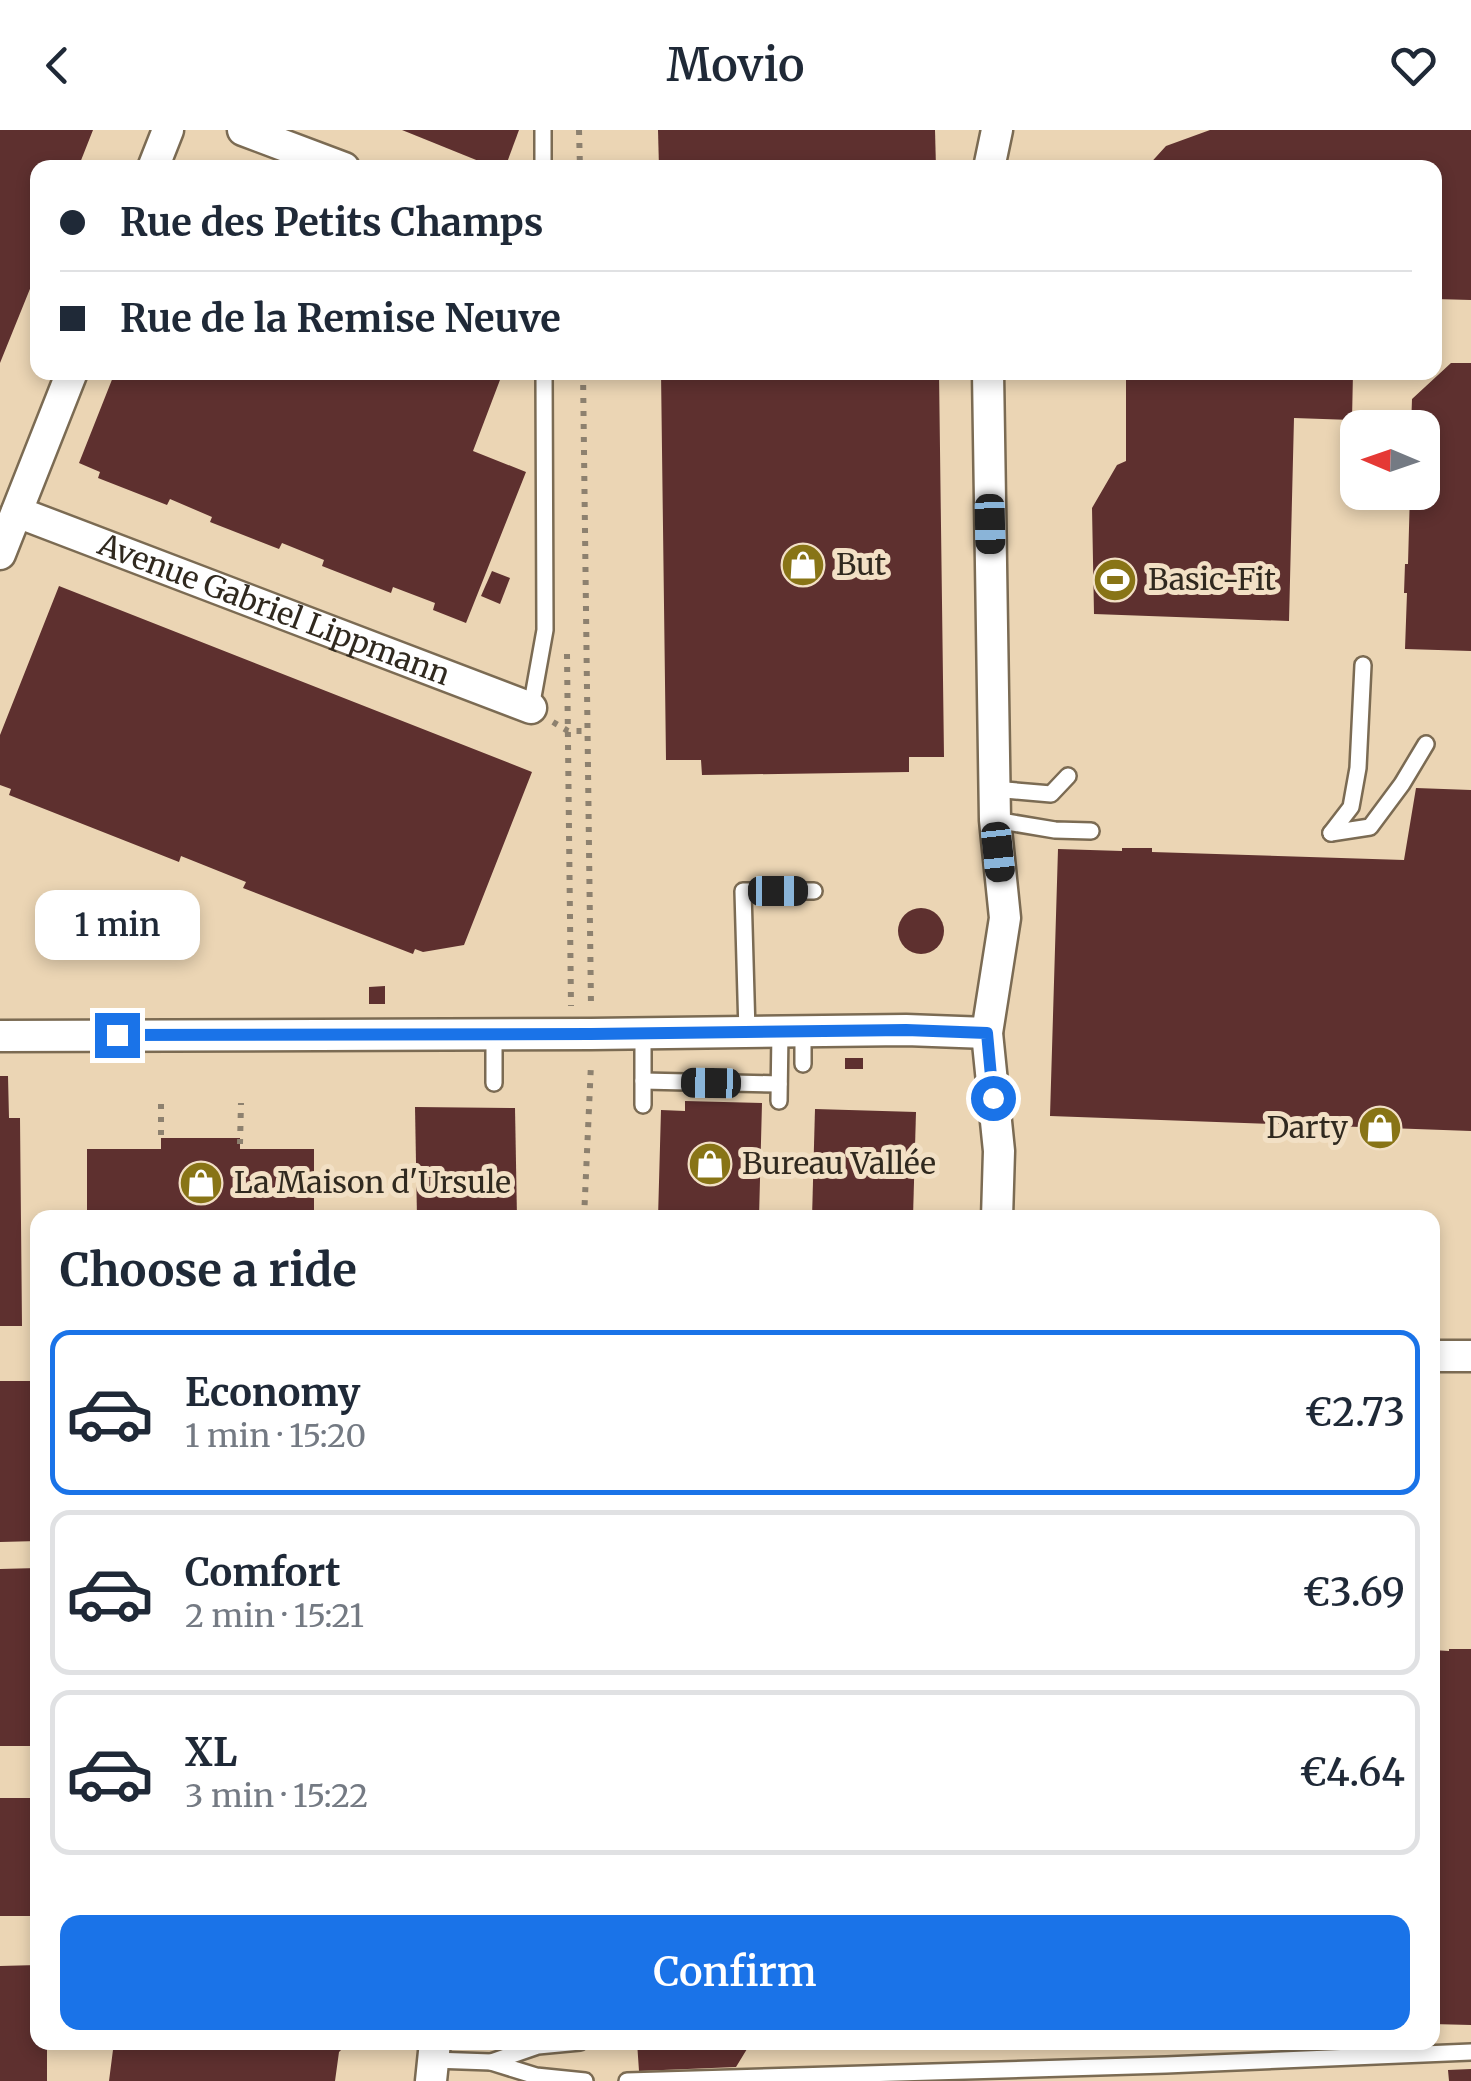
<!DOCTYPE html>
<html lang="en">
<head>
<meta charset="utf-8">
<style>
  :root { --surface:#fff; --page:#f2f2f3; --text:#1f2937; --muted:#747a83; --line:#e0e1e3; --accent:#1a73e8 }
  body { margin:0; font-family:Merriweather,serif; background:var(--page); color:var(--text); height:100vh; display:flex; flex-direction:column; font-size:38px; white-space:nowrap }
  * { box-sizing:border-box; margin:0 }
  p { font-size:32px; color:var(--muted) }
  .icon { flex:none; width:55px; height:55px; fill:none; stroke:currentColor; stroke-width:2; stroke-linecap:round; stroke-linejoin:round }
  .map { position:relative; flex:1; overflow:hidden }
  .drawer { position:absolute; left:30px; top:1080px; width:1410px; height:840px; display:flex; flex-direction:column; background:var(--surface); border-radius:20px; box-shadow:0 5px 15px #0003 }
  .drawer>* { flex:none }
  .hud { position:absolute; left:30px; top:30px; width:1412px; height:220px; border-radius:20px; box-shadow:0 5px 15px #0003; display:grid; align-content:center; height:220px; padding:0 30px; background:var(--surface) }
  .needle { width:65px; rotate:272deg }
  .fabs { position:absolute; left:1340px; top:280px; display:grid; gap:20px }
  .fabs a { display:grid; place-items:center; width:100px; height:100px; border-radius:20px; background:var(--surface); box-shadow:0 5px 15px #0003; font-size:50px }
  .end { position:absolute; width:45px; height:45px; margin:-22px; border:12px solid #1a73e8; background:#fff; box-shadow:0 0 0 5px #fff }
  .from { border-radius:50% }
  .bubble { position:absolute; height:70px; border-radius:20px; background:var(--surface); box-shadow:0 5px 15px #0003; font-size:32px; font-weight:600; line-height:70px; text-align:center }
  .car { position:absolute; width:30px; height:60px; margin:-30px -15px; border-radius:12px; box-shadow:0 0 8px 2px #0007; background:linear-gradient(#222 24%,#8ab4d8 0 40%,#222 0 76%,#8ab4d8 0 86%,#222 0) }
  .hud b { display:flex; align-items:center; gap:35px; height:95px; font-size:38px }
  .hud b+b { border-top:2px solid var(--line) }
  .hud i { width:25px; height:25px; background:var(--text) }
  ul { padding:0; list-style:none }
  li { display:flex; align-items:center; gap:30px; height:165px; margin:0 20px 15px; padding:0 10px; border:5px solid var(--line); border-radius:20px }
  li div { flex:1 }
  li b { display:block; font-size:38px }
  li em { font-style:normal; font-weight:600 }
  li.active { border-color:var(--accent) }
  li>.icon { width:90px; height:90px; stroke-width:1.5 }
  h2 { padding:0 30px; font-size:45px; line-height:120px }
  .primary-button { display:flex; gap:20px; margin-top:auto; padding:20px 30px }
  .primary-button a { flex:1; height:115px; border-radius:20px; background:var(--accent); color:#fff; font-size:40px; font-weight:600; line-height:115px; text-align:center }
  header { display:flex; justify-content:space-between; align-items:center; height:130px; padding:0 30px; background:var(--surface); font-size:45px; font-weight:600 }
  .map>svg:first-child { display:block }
</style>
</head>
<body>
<header><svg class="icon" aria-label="back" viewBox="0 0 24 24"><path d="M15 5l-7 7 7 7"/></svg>Movio<svg class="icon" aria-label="heart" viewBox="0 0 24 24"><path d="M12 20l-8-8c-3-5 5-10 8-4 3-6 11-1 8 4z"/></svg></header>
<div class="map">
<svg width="1471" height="1951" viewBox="0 0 1471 1951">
  <rect width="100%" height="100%" fill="#f2e0c5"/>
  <!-- built -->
  <path fill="#ebd5b4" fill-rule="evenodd" d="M0,0h1471v1951h-1471zM38,38h1397v204h-1397zM1358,298h64v64h-64zM38,1088h1394v824h-1394z"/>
  <!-- building -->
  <g fill="#5e302f">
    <polygon points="0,0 93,0 78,38 38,38 38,139 0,233"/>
    <polygon points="402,0 519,0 505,38 496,38"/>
    <polygon points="658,0 935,0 936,38 659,38"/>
    <polygon points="1210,0 1471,0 1471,170 1435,169 1435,38 1146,38 1166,16"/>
    <polygon points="1451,233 1471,233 1471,521 1405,519 1407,463 1404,463 1405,434 1408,434 1410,362 1422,362 1422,298 1411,298 1412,269"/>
    <polygon points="115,242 503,242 473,321 526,342 466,493 433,480 435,473 393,457 391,463 322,436 324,430 282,413 279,419 210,392 212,387 170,369 167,375 98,348 100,342 79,333"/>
    <polygon points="661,242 939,242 944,627 909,627 909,642 702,645 701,630 666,630"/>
    <polygon points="1126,242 1353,242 1352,290 1294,288 1289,491 1094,484 1092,378 1117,335 1126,331"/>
    <polygon points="492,441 510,448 500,474 481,466"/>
    <polygon points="59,456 532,642 464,815 423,822 415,819 413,824 243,758 246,752 181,726 179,732 9,665 11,659 0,655 0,605"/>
    <polygon points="1416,658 1471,660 1471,1001 1050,986 1058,719 1122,721 1122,718 1152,718 1152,722 1404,730"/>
    <circle cx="921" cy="801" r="23"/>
    <polygon points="385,856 385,874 369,874 369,857"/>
    <rect x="845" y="928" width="18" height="11"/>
    <polygon points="0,946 8,946 9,988 20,988 22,1196 0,1196"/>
    <polygon points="685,971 762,973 759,1088 658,1088 661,980 685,981"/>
    <polygon points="415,977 515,978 517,1088 417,1088"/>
    <polygon points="815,979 916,982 913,1087 812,1088"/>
    <polygon points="161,1008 240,1008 240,1019 314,1019 314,1088 87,1088 87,1019 161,1019"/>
    <polygon points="0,1251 38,1251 38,1411 0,1412"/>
    <polygon points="38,1438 38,1616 0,1616 0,1439"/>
    <polygon points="1449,1519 1471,1519 1471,1895 1432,1894 1432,1520 1449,1521"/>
    <rect x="0" y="1668" width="38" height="118"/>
    <polygon points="38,1835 38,1912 47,1912 47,1951 0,1951 0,1836"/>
    <polygon points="114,1912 351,1912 351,1918 344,1917 339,1922 335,1951 109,1951"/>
    <polygon points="637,1912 852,1912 852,1916 747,1919 736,1937 639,1941"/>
    <polygon points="1471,1939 1471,1951 1449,1951 1448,1940"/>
  </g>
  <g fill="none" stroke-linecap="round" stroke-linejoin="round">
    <!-- service casing -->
    <g stroke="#7b6b53" stroke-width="20">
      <g id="service">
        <polyline points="543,0 543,38"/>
        <polyline points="531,578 545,500 544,242"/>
        <polyline points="994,659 1051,664 1068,646"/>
        <polyline points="995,690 1055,700 1091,701"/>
        <polyline points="1331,703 1351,677 1358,638 1363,535"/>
        <polyline points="1331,703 1370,697 1402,654 1426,614"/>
        <polyline points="747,902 743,761 814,761"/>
        <polyline points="494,904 494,953"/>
        <polyline points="803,934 803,901"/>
        <polyline points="643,951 779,954"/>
        <polyline points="779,971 780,902"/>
        <polyline points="643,975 643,903"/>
        <polyline points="433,1930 491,1932 538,1916 580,1912"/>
        <polyline points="491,1932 536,1946 585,1951"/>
        <polyline points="627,1951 1166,1935 1471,1922"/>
      </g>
    </g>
    <!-- minor casing -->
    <g stroke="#7b6b53" stroke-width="35">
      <g id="minor">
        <polyline points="243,0 344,38"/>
        <polyline points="153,38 168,0"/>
        <polyline points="989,38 997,0"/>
        <polyline points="988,242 995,690 1005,788 987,903 999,1021 997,1088"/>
        <path id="s1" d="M17,382l514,196"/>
        <polyline points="0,424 72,242"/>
        <polyline points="0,906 591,904 906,900 987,903"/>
        <polyline points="1432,1226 1471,1226"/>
        <polyline points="431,1951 435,1912"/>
      </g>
    </g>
    <!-- path -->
    <g stroke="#8d816f" stroke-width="6" stroke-dasharray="5 8" stroke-linecap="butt">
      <polyline points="579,0 580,38"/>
      <polyline points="583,242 591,876"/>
      <polyline points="567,524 571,876"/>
      <polyline points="553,592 568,601 587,601"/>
      <polyline points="161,974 161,1013"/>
      <polyline points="240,1014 241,973"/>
      <polyline points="584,1088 591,934"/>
    </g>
    <!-- service -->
    <use href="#service" stroke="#fff" stroke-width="15"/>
    <!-- minor -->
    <use href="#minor" stroke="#fff" stroke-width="30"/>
  </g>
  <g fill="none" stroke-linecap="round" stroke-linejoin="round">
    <!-- route -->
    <polyline stroke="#1a73e8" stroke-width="12" points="117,905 591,904 906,900 987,903 993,968"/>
  </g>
  <!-- icons -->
  <defs>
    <g id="shop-disc" transform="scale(2.25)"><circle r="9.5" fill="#887416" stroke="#f2e0c5"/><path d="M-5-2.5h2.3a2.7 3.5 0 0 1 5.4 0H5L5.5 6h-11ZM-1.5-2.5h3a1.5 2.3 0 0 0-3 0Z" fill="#fff"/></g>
    <g id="stadium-disc" transform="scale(2.25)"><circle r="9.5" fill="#887416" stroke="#f2e0c5"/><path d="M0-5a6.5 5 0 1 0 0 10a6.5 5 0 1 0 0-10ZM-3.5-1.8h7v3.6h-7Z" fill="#fff"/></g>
  </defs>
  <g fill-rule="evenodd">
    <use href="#shop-disc" x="803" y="435"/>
    <use href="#stadium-disc" x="1115" y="450"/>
    <use href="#shop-disc" x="1380" y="998"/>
    <use href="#shop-disc" x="710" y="1034"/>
    <use href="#shop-disc" x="201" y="1053"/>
  </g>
  <g text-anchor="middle" stroke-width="10" stroke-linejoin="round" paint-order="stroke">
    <!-- poi labels -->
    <g font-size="30" fill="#30291f" stroke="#f2e0c5" text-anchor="start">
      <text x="836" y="445">But</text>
      <text x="1148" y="460">Basic-Fit</text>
      <text x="1348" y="1008" text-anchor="end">Darty</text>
      <text x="742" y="1044">Bureau Vallée</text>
      <text x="234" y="1063">La Maison d'Ursule</text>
    </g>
    <!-- street labels -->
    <g font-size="30" fill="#30291f" stroke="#f2e0c5">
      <text dy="10" stroke="none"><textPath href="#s1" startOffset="275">Avenue Gabriel Lippmann</textPath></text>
    </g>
  </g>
</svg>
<div class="fabs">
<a><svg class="needle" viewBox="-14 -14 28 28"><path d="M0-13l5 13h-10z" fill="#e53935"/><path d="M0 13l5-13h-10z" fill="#747a83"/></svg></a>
</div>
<i class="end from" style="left:993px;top:968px"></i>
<i class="end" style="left:117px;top:905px"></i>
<div class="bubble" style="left:35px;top:760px;width:165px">1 min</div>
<i class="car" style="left:990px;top:394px;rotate:179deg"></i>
<i class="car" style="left:998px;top:722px;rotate:174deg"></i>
<i class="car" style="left:778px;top:761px;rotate:90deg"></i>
<i class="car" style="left:711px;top:953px;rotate:271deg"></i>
<div class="hud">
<b><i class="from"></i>Rue des Petits Champs</b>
<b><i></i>Rue de la Remise Neuve</b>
</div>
<section class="drawer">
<h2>Choose a ride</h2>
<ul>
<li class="active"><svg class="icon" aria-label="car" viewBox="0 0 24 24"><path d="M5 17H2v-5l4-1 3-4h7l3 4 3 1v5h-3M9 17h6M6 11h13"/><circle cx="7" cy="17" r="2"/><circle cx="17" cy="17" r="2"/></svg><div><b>Economy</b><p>1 min · 15:20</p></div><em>€2.73</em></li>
<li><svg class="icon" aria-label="car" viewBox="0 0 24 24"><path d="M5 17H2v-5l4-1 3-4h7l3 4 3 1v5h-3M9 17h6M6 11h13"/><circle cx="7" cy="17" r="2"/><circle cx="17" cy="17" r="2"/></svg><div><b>Comfort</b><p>2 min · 15:21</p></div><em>€3.69</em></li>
<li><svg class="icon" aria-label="car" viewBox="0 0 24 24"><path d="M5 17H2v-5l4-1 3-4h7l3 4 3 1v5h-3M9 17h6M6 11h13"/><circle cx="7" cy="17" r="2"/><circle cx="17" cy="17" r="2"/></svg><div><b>XL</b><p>3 min · 15:22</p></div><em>€4.64</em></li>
</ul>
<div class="primary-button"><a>Confirm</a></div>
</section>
</div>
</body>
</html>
